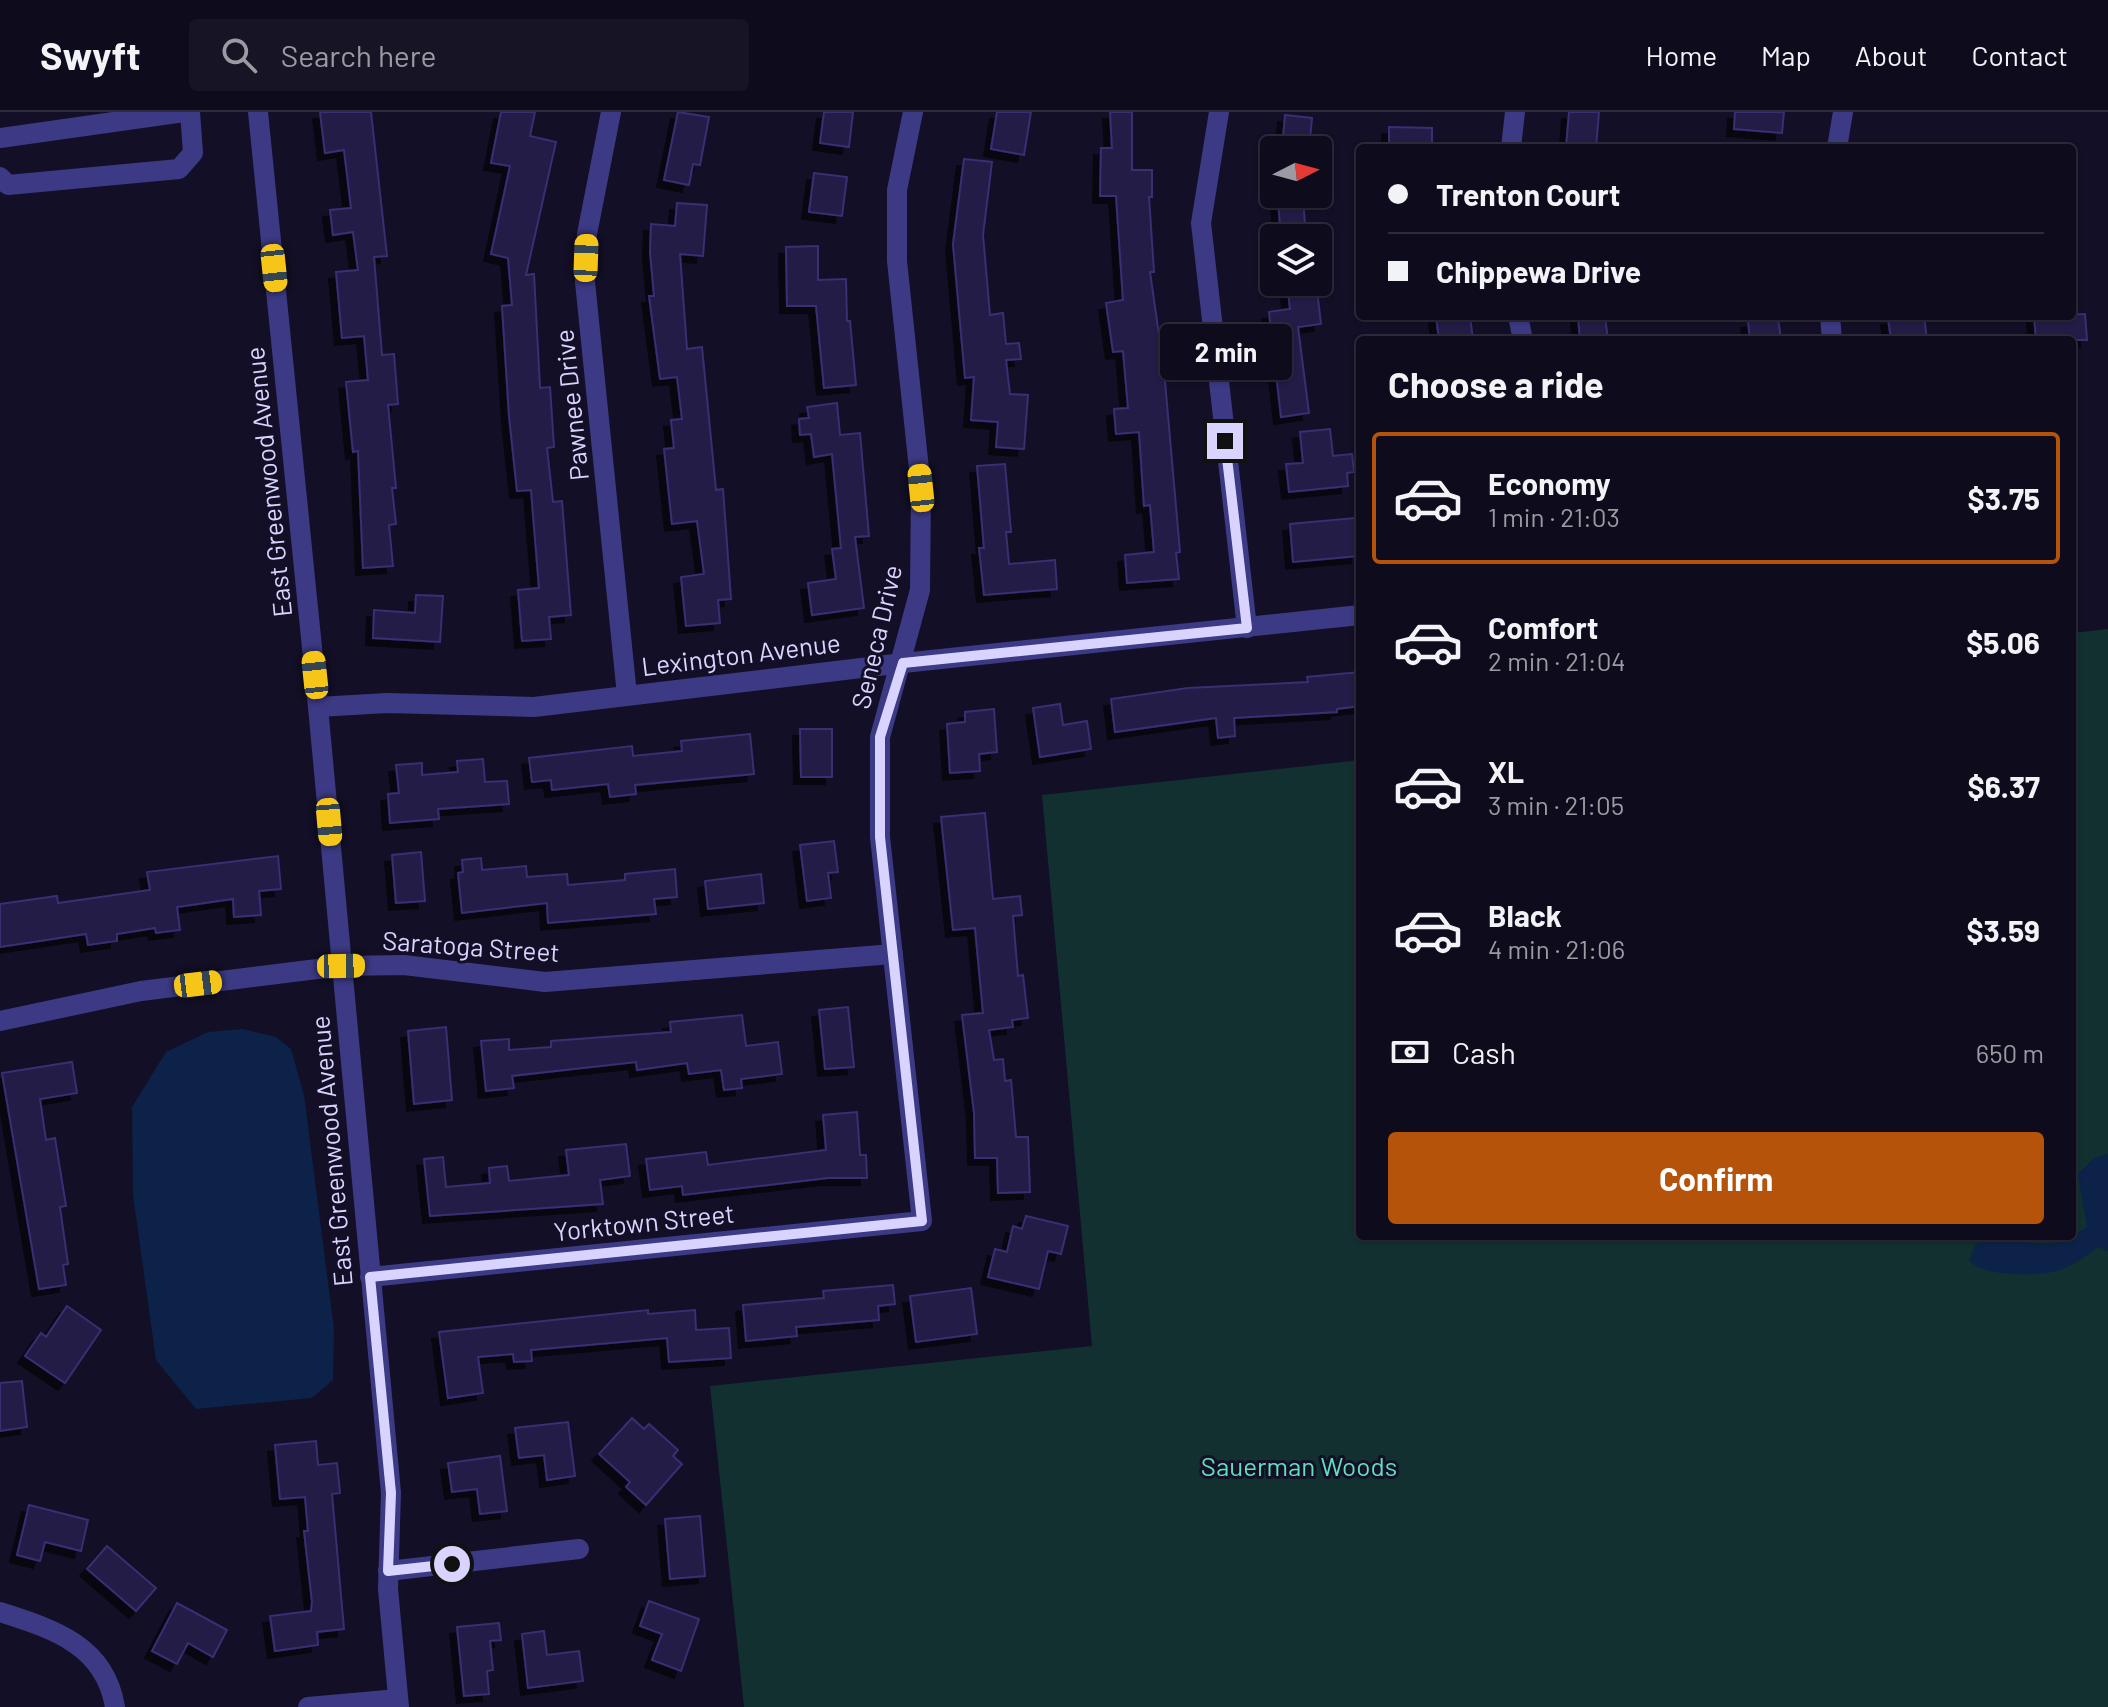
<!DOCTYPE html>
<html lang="en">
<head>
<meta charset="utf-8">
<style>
  :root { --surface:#0e0b1c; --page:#171425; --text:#f1f3f6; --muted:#9b9ba3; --line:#2e2b3b; --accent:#b45309 }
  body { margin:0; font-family:Barlow,sans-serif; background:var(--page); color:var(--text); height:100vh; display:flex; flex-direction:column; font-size:30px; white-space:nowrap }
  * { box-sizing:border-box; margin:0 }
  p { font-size:26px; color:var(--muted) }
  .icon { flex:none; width:44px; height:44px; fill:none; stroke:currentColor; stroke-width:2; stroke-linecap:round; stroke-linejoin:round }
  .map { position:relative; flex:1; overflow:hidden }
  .drawer { position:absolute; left:1356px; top:224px; width:720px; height:904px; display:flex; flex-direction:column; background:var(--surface); border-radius:8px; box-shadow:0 2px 6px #0004,0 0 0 2px var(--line) }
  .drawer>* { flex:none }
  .banner { position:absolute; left:1356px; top:32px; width:720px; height:176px; border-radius:8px; box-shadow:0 2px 6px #0004,0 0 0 2px var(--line); display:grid; align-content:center; height:176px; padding:0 32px; background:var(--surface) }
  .needle { width:52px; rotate:84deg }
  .tools { position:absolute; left:1260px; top:24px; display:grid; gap:16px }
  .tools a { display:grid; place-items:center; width:72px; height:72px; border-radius:8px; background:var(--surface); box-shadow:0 2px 6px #0004,0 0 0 2px var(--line); font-size:40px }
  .end { position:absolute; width:36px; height:36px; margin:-18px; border:10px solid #d9d4ff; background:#111; box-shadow:0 0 0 4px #111 }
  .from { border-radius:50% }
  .bubble { position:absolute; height:56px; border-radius:8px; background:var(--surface); box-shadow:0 2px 6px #0004,0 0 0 2px var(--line); font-size:26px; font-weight:700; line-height:56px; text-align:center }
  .car { position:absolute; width:24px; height:48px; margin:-24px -12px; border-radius:10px; box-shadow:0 0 6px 2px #0007; background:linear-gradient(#f5c518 24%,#345 0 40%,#f5c518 0 76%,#345 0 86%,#f5c518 0) }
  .banner b { display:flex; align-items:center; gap:28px; height:76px; font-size:30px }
  .banner b+b { border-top:2px solid var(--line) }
  .banner i { width:20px; height:20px; background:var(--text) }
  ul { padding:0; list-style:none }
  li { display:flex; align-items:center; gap:24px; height:132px; margin:0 16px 12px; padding:0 16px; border:4px solid transparent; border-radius:8px }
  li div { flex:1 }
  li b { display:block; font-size:30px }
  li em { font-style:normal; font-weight:700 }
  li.current { border-color:var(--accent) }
  li>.icon { width:72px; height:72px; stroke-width:1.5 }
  h2 { padding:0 32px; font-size:36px; line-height:96px }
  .pay { display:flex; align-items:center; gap:20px; height:88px; padding:0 32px; font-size:30px }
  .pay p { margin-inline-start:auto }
  .primary-button { display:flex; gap:16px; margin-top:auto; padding:16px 32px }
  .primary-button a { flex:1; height:92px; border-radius:8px; background:var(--accent); color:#fff; font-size:32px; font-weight:700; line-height:92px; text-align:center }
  header { display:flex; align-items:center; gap:48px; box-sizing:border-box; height:112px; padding:0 40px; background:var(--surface); border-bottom:2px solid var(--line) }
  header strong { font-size:38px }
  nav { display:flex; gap:44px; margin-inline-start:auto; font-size:28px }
  .search { width:560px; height:72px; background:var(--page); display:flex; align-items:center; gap:20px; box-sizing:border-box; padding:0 28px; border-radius:8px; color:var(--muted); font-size:30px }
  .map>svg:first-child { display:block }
</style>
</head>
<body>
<header>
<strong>Swyft</strong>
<div class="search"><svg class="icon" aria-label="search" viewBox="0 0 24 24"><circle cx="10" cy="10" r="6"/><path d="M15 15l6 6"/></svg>Search here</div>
<nav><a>Home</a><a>Map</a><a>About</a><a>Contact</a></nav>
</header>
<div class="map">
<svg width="2108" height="1595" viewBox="0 0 2108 1595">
  <defs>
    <filter id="shadow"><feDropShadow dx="-7" dy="7" stdDeviation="0" flood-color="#0009"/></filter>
  </defs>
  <rect width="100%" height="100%" fill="#130f26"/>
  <!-- green -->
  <polygon fill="#12302f" points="2108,517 2108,1595 744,1595 710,1274 1092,1234 1042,683 1360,648 1360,1124 2072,1124 2072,521"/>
  <!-- water -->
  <g fill="#0c2248">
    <polygon points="243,917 276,925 291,937 304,983 334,1217 333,1268 312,1286 196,1297 156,1248 133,1083 132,995 166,940 208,920"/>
    <path d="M2108,1042v97l-10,-4c-12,9 -24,18 -38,23 -20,7 -79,7 -91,-10l7,-16 17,-8c39,5 57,18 94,-9l-9,-53 16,-16z"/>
  </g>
  <!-- building -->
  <g fill="#241b47" stroke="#3b2d73" stroke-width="2" filter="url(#shadow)">
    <polygon points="320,0 371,0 387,144 374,145 382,243 394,242 398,292 388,293 396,376 392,376 396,412 389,413 393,454 363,456 358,339 353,340 346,270 368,268 364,224 342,226 336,160 358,158 353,120 333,123 330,98 351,96 344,38 325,41"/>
    <polygon points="501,0 535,0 530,24 556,30 526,163 534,162 540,276 550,275 554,335 547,336 553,390 562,389 571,503 549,505 551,527 522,529 518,478 539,476 531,378 517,379 509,304 502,194 512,193 508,146 491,142 510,54 491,51"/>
    <polygon points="678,0 709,5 700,53 693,52 689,73 664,68"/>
    <polygon points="824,0 853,0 849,35 820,31"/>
    <polygon points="997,0 1031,0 1024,43 991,37"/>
    <polygon points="1110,0 1132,0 1132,58 1152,58 1152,85 1149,85 1154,160 1150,160 1164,258 1180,440 1176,441 1179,467 1127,471 1125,443 1154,440 1150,393 1144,394 1139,320 1116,322 1114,297 1128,296 1123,239 1113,240 1106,191 1123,188 1116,84 1100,84 1101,36 1112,36"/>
    <polygon points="1569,0 1599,0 1596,36 1566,36"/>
    <polygon points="1735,0 1784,0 1782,21 1734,17"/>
    <polygon points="1285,3 1312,6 1309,38 1282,38"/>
    <polygon points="1389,15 1432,16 1432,36 1389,36"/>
    <polygon points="964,47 992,50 983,123 990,203 1003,201 1006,232 1019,231 1021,247 1006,248 1010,282 1028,283 1024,337 996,335 998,310 971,308 974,265 965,266 953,132"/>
    <polygon points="814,61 847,65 842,104 809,100"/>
    <polygon points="1303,86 1306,126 1281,126 1278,88"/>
    <polygon points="677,91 707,93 703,144 680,142 687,237 702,235 716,378 723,377 731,487 718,488 720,511 686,514 681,465 704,462 697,409 672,412 664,337 674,336 671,308 682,307 677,265 660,267 649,184 654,184 650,140 651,112 675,114"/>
    <polygon points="818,134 818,168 846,167 847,209 850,209 856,273 824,276 816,194 787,194 786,135"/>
    <polygon points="1287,170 1316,170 1321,212 1298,215 1309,301 1281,305 1269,200 1290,197"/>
    <polygon points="2085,202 2087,228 2036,228 2034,204"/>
    <polygon points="1436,204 1470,204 1473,228 1439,228"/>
    <polygon points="1578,204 1605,204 1608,228 1580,228"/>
    <polygon points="1902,204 1924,204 1927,228 1891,228 1888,206"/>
    <polygon points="1778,206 1781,228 1750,228 1748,209"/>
    <polygon points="837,291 840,323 860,321 869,424 855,425 864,496 812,503 808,471 836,467 832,437 841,436 832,342 814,345 811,322 800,323 799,307 809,306 807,295"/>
    <polygon points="1330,317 1333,344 1352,342 1354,360 1347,361 1348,374 1289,380 1286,352 1303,351 1300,320"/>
    <polygon points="1005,352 1011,420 1006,420 1009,452 1055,448 1057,477 984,483 979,436 984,436 977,354"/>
    <polygon points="1355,406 1358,444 1293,450 1290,412"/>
    <polygon points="416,483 443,484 440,530 373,526 374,498 415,501"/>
    <polygon points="1360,560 1360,594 1337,597 1337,600 1234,606 1235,624 1218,626 1216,606 1115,620 1111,587 1188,576 1308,570 1307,565"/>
    <polygon points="1060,592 1063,613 1087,609 1091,637 1040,645 1033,596"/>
    <polygon points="994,597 997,640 979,642 980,659 950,661 947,612 965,610 965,600"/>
    <polygon points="800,617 832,617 832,665 801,665"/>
    <polygon points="750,622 754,662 635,673 636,682 610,685 608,672 552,678 551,668 532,670 529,646 632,634 633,644 682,639 681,629"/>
    <polygon points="483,647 485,670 507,669 509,692 438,697 439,707 390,711 388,682 399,681 396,653 422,651 422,663 458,660 457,649"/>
    <polygon points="985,701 993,787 1020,784 1022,803 1013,804 1018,864 1023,863 1028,906 1012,908 1013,915 989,918 994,948 1003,947 1005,969 1011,968 1016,1025 1028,1025 1030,1080 998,1081 997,1046 975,1046 974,1001 962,903 983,901 975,816 953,818 941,705"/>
    <polygon points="834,729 838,760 828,761 831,786 807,789 800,733"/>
    <polygon points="421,740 425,789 396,791 392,743"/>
    <polygon points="278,744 281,777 259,779 261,803 234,805 233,787 177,795 180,818 156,821 155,816 117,822 117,829 88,833 86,822 0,835 0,792 57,784 58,791 150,778 147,760"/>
    <polygon points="481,746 482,758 526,754 527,765 567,762 568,773 625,768 625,762 675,757 677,785 654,787 656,802 548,811 547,791 462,801 458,761 463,760 462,748"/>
    <polygon points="761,762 764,791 708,797 705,769"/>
    <polygon points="848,895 854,955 825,957 819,898"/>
    <polygon points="742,903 746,934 778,930 782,962 741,967 742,976 724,978 721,958 689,962 687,951 637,958 636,950 512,964 514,976 486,979 481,929 509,927 509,938 551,935 551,929 671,920 670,910"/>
    <polygon points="446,915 452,988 414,992 408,919"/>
    <polygon points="72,950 77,981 40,987 46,1028 55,1026 66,1094 60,1095 68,1152 63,1153 66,1173 39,1177 2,961"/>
    <polygon points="857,1000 860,1043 866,1043 867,1066 828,1066 683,1083 682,1074 650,1078 646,1047 706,1040 708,1053 826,1038 823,1003"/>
    <polygon points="626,1032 630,1064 600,1068 603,1092 430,1104 424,1047 443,1045 446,1075 490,1071 489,1056 507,1054 509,1069 569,1063 566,1038"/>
    <polygon points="1026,1104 1068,1114 1061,1142 1048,1139 1039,1177 988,1165 995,1137 1007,1140 1013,1114 1022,1117"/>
    <polygon points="893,1173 895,1192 878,1194 879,1208 796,1215 797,1224 746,1229 743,1193 824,1186 823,1179"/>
    <polygon points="971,1176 977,1222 916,1230 910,1184"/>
    <polygon points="67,1194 101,1218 65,1271 25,1244 41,1221 46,1225"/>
    <polygon points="648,1198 648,1202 695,1198 696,1218 729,1216 731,1246 669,1250 667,1226 531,1238 532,1249 514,1250 513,1242 478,1245 483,1281 448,1286 439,1220"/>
    <polygon points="22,1269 27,1315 0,1319 0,1271"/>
    <polygon points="632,1306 644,1317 649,1312 678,1338 673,1344 682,1352 646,1393 626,1375 630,1370 599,1342"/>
    <polygon points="568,1310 575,1364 547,1368 544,1343 519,1346 515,1316"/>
    <polygon points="316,1329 318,1353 337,1351 340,1381 332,1382 344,1517 317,1520 318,1533 275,1539 270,1504 311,1499 312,1490 304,1419 308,1419 305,1385 280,1387 275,1333"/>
    <polygon points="500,1344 507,1399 480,1402 477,1377 452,1380 448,1351"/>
    <polygon points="29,1393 88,1408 81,1439 45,1430 40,1449 17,1443"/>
    <polygon points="700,1404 705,1464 670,1467 665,1407"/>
    <polygon points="107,1434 156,1476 136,1499 87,1457"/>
    <polygon points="649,1489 699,1507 681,1559 652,1548 662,1522 640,1514"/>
    <polygon points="177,1491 227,1518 213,1545 188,1531 177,1552 152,1539"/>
    <polygon points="499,1511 501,1528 490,1529 493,1558 487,1559 489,1582 464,1584 457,1515"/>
    <polygon points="544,1519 547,1543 579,1539 583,1569 528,1576 522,1522"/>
  </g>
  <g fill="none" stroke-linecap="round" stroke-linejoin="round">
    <!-- minor -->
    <g stroke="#3d3a85" stroke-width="20">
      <polyline points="258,0 318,595 391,1381 388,1477 399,1595"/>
      <polyline points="611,0 587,122 585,170 627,583"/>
      <polyline points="1219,0 1201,111 1247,516"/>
      <polyline points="0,26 184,0"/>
      <polyline points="1511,36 1515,0"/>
      <polyline points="1837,36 1843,0"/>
      <polyline points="0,65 8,73 179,57 193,41 190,0"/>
      <polyline points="1518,204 1523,228"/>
      <polyline points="1830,204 1832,228"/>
      <polyline points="318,595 387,591 534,595 903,551 1360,503"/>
      <polyline points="0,909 141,879 341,854 404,853 545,870 893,842"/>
      <polyline points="370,1165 922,1109 880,725 880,625 920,478 921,376 897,149 897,78 913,0"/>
      <polyline points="388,1459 579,1437"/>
      <path d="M0,1500c53,17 105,33 115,95"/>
      <polyline points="308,1595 398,1587"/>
    </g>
  </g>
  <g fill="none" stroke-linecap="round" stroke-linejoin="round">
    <!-- route -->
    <polyline stroke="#d9d4ff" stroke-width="10" points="452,1452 388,1459 391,1381 370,1165 922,1109 880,725 880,625 903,551 1247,516 1225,329"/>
  </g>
  <g text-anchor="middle" stroke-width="6" stroke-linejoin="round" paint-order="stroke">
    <!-- street labels -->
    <g font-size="26" fill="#d9d4ff" stroke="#130f26">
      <text transform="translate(572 293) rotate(-96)" y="9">Pawnee Drive</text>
      <text transform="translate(269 370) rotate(-96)" y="9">East Greenwood Avenue</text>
      <text transform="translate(877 525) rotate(-77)" y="9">Seneca Drive</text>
      <text transform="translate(741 543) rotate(-7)" y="9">Lexington Avenue</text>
      <text transform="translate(471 835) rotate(4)" y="9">Saratoga Street</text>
      <text transform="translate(332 1039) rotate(-95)" y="9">East Greenwood Avenue</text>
      <text transform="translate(644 1111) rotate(-6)" y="9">Yorktown Street</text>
    </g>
    <!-- park labels -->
    <g font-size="26" fill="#5fe0c0" stroke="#130f26">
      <text x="1299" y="1364">Sauerman Woods</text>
    </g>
  </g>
</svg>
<div class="tools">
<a><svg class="needle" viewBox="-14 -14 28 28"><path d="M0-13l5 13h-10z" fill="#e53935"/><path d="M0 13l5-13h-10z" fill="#9b9ba3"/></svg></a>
<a><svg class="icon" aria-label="layers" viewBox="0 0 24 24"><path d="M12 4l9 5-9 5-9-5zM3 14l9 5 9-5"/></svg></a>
</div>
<i class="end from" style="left:452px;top:1452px"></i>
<i class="end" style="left:1225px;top:329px"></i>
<div class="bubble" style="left:1160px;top:212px;width:132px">2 min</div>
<i class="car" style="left:586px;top:146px;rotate:2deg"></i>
<i class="car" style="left:274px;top:156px;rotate:174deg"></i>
<i class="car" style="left:921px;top:376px;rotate:354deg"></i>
<i class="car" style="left:315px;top:563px;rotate:354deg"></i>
<i class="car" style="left:329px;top:710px;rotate:175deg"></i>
<i class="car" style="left:341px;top:854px;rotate:89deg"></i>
<i class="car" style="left:198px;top:872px;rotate:83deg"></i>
<div class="banner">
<b><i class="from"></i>Trenton Court</b>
<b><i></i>Chippewa Drive</b>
</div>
<section class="drawer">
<h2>Choose a ride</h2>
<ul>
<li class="current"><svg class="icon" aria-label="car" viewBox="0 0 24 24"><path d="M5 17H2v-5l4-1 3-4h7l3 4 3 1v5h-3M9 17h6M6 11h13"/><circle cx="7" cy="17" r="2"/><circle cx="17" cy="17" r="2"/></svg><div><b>Economy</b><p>1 min · 21:03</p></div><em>$3.75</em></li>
<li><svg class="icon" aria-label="car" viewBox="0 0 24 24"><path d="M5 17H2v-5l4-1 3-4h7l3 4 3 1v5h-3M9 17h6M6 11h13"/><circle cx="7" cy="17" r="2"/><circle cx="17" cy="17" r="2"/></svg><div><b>Comfort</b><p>2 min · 21:04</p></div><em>$5.06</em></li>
<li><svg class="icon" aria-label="car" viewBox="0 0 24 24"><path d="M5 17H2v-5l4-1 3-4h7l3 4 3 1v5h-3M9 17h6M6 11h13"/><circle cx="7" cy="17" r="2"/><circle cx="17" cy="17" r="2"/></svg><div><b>XL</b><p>3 min · 21:05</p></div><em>$6.37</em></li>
<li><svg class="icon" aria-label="car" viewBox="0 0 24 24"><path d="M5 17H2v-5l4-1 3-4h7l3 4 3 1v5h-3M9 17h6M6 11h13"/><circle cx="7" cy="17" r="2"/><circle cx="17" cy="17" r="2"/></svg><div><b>Black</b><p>4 min · 21:06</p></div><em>$3.59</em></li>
</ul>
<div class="pay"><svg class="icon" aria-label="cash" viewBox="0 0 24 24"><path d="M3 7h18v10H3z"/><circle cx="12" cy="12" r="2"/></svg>Cash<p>650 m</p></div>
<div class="primary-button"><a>Confirm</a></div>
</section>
</div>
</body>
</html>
